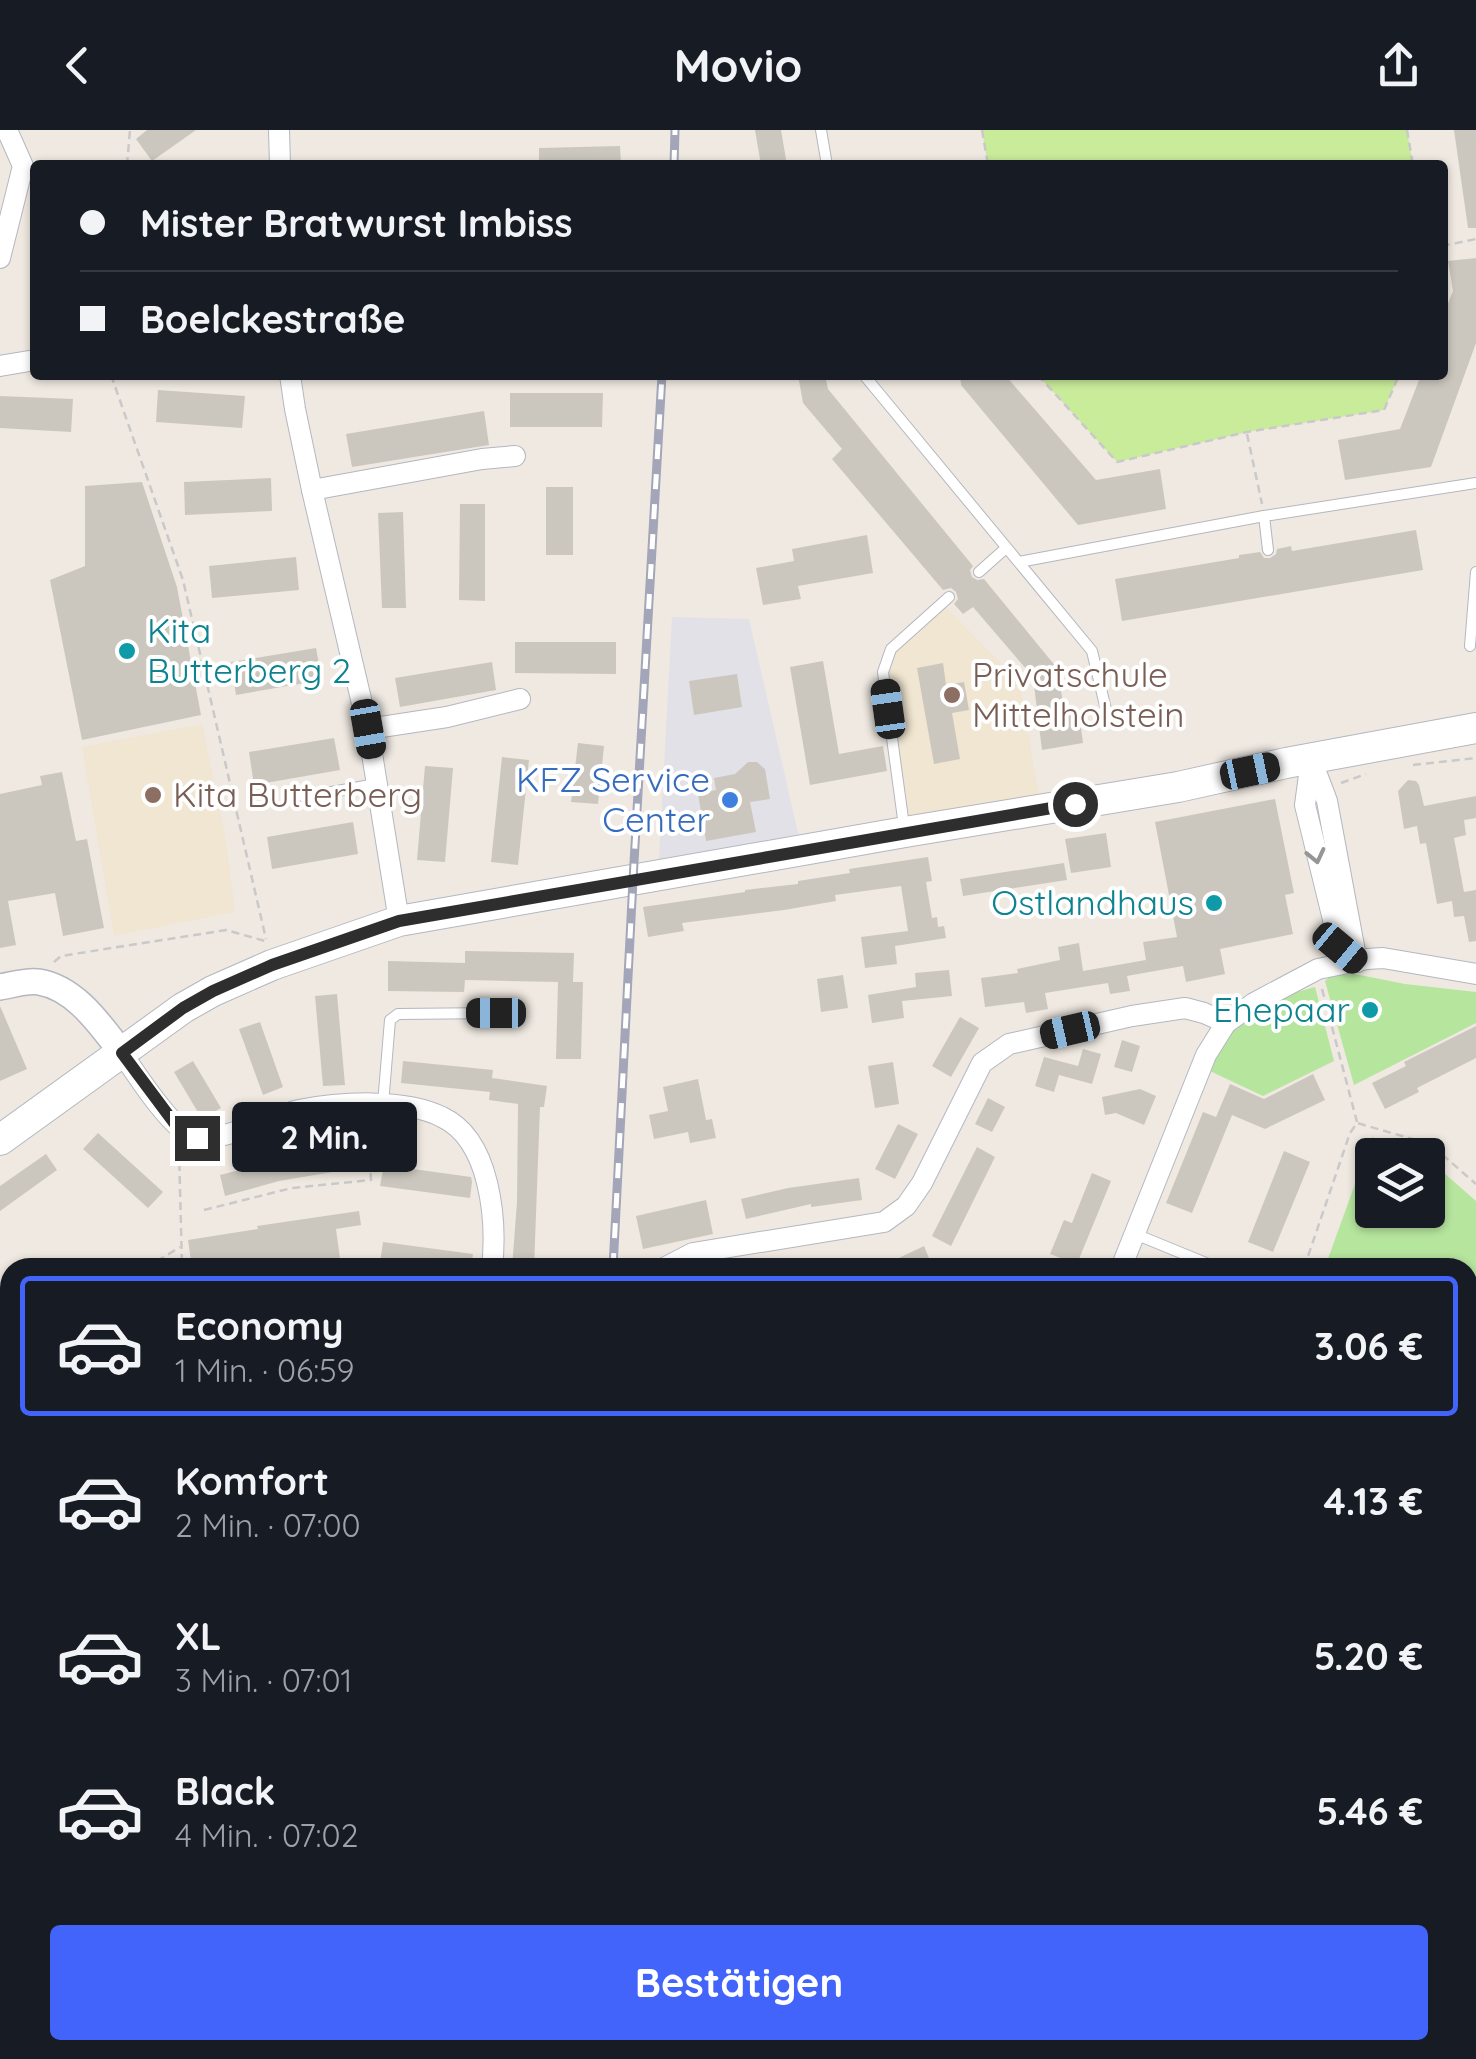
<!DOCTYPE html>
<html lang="de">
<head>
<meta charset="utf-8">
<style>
  :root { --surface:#171b24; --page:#20242c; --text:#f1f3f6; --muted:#9ea1a6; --line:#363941; --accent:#4264fb }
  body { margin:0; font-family:Quicksand,sans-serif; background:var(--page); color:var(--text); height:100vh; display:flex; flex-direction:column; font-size:38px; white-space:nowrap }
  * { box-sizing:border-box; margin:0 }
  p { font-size:32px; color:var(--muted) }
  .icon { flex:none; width:55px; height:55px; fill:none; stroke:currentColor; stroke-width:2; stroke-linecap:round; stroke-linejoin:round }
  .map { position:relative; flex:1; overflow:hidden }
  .sheet { position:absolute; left:0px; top:1128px; width:1478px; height:802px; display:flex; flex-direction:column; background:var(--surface); border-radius:30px 30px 0 0; box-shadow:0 2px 8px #0004 }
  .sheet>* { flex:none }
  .banner { position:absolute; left:30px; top:30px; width:1418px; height:220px; border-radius:10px; box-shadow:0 2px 8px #0004; display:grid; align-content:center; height:220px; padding:0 50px; background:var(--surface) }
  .tools { position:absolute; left:1355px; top:1008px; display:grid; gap:20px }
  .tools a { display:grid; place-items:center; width:90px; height:90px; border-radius:10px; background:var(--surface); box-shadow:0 2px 8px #0004; font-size:50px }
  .end { position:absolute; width:45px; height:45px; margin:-22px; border:12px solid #2e2e2e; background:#fff; box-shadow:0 0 0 5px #fff }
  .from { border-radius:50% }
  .bubble { position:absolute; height:70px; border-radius:10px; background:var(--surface); box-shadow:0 2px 8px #0004; font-size:32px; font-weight:700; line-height:70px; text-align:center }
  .car { position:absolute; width:30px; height:60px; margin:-30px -15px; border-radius:12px; box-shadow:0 0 8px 2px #0007; background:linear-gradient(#222 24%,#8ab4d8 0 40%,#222 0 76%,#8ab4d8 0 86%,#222 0) }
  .banner b { display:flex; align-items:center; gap:35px; height:95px; font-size:38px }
  .banner b+b { border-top:2px solid var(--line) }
  .banner i { width:25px; height:25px; background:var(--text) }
  ul { padding:18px 0 0; list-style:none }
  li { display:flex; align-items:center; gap:30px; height:140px; margin:0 20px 15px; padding:0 30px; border:5px solid transparent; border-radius:10px }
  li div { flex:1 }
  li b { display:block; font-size:38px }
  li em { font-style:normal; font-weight:700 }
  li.selected { border-color:var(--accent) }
  li>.icon { width:90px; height:90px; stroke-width:1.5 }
  .button { display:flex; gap:20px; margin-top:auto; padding:20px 50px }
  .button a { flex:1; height:115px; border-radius:10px; background:var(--accent); color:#fff; font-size:40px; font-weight:700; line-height:115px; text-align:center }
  header { display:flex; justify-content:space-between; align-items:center; height:130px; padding:0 50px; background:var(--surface); font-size:45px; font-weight:700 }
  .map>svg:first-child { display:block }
</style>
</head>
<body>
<header><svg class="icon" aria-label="back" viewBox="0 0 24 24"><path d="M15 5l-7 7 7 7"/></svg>Movio<svg class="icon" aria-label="share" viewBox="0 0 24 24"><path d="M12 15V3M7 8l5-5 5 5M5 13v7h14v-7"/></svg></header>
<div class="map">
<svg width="1476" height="1929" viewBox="0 0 1476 1929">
  <rect width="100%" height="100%" fill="#efe9e1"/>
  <!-- industrial -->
  <polygon fill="#e3e1e8" points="672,487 749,489 802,720 658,746"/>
  <!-- education -->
  <g fill="#f0e6d1">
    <polygon points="942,473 1020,553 1041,680 905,702 883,542 891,519"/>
    <polygon points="202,594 226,712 235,782 114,806 82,617"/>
    <polygon points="1476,1268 1476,1509 1468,1496 1468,1273"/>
  </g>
  <!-- green -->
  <g fill="#b6e59e">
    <polygon points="1355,844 1405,854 1476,862 1476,893 1354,955 1325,851 1330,846"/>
    <polygon points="1315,857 1334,931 1263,966 1210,941 1219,915 1243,891 1279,867"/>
    <polygon points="1372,1007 1417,1025 1372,1025 1372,1080 1428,1080 1428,1029 1476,1071 1476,1232 1468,1237 1468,1138 1325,1137"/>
  </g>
  <!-- pitch -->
  <g fill="#c9ec9a">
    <polygon points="982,0 1407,0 1413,35 988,35"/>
    <polygon points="1038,245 1399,245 1384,280 1247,302 1117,332"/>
  </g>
  <!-- building -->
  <g fill="#cbc7bf">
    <polygon points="147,0 196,0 152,31 136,9"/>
    <polygon points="755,0 781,0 787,35 761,35"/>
    <polygon points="1454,0 1476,0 1476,98 1468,98"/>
    <polygon points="620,16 621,35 539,35 539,18"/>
    <polygon points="1476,128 1476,213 1431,337 1345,350 1338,310 1400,299 1421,245 1442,245 1442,188 1453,161 1448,131"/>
    <polygon points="798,245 825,245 828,259 973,436 970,440 972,447 977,450 984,449 1057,538 1065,584 1079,583 1083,613 1042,620 1033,547 973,477 963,484 954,474 958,469 956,462 951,458 943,460 832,329 842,319 803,273"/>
    <polygon points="960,245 1005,245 1096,350 1160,339 1166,379 1078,395 961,255"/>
    <polygon points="158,260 245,266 242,298 156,292"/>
    <polygon points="510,263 603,263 602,297 510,297"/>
    <polygon points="0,266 73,269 71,302 0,298"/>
    <polygon points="484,281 489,315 352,337 346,304"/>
    <polygon points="271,348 272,381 185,385 184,352"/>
    <polygon points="142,352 177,457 201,585 82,610 50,450 85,436 85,356"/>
    <rect x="546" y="357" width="27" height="68"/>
    <polygon points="460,374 485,374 485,471 459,470"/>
    <polygon points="403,382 406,478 382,478 378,383"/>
    <polygon points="1416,400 1423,440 1122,491 1115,449 1239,428 1239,425 1260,422 1264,428 1270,428 1276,424 1277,419 1291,416 1292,421"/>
    <polygon points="867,405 873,443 798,456 801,469 763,475 756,438 794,431 792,419"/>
    <polygon points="296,427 299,460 212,468 209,436"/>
    <polygon points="515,512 616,512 616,544 515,543"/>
    <polygon points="316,518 322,550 236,565 231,532"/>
    <polygon points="823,531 839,624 883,616 887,641 810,655 790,537"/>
    <polygon points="492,532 496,560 400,577 395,548"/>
    <polygon points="943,533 946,555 964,552 969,580 952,583 960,629 934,634 917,538"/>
    <polygon points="737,544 742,577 694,585 689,551"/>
    <polygon points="334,608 340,640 254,655 249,622"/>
    <polygon points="578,613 604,616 598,674 571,672"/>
    <polygon points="502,627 529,630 518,735 491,732"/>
    <polygon points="748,632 757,632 765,639 770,669 750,672 756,702 706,711 698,664 716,660 714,648 735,644"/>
    <polygon points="425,636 453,638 445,732 417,730"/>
    <polygon points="62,642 76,711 87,709 104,798 63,806 55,763 8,771 16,815 0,818 0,664 42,655 40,646"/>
    <polygon points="1408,650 1416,651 1419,655 1424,676 1476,666 1476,688 1464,690 1466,705 1454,708 1464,762 1476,760 1476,811 1469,812 1464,786 1454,787 1452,771 1437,774 1426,713 1420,714 1417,696 1404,699 1398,661"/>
    <polygon points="1275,669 1294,763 1285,765 1293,804 1220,819 1225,844 1186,852 1183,836 1127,846 1130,861 1110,864 1108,853 1045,863 1048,879 1026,883 1024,872 985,877 981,848 1018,843 1017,839 1060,830 1058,817 1079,813 1083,841 1146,830 1143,812 1177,807 1155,692"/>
    <polygon points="353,692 358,724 272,739 267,707"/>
    <polygon points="1106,703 1111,737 1071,743 1065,709"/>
    <polygon points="928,727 932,751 926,752 932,788 937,787 938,797 944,796 946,808 895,816 897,834 865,838 861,807 908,801 901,756 835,765 836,771 784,780 682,793 684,801 648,807 643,777 745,762 745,760 798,754 798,751 850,743 849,739"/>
    <polygon points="1064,733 1067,750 963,766 960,749"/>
    <polygon points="465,821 574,823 573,852 583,852 581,929 556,929 558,852 465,850 464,862 388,861 388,831 465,833"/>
    <polygon points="949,840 952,866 902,871 904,888 872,893 868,865 916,857 915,843"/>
    <polygon points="843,845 848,878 821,882 817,849"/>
    <polygon points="337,864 345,955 323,956 315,866"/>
    <polygon points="0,876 27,939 0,951"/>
    <polygon points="960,887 979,898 951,947 932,936"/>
    <polygon points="260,892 283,957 263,965 239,899"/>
    <polygon points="1476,896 1476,928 1417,958 1419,962 1385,979 1372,953 1406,936 1404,932"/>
    <polygon points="1122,910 1140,916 1132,942 1114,937"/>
    <polygon points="1083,919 1101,924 1092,954 1059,945 1054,962 1035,956 1044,927 1078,936"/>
    <polygon points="193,931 221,978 202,989 174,942"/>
    <polygon points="403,931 493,940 492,948 547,956 544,977 540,977 534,1138 512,1138 517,1072 518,974 489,970 490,962 401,953"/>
    <polygon points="893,932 899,974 875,978 868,936"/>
    <polygon points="1313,944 1325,970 1265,999 1232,985 1192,1083 1166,1073 1203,982 1216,987 1230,954 1264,969"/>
    <polygon points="698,949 706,990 712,989 716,1008 690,1013 688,1002 654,1009 649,985 668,981 663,957"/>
    <polygon points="1140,959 1156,966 1144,995 1116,983 1105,985 1102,967"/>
    <polygon points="988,968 1005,977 992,1002 975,994"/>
    <polygon points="898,994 918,1004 895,1049 875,1039"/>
    <polygon points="98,1003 163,1062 148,1078 83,1019"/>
    <polygon points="359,1016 362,1037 279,1051 225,1066 220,1045 291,1027"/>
    <polygon points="977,1017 995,1027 951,1116 932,1106"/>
    <polygon points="1284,1021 1310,1032 1273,1122 1248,1112"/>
    <polygon points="46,1024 57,1040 0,1081 0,1056"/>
    <polygon points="384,1035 471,1047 472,1052 470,1068 380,1056"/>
    <polygon points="1092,1043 1111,1051 1077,1134 1050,1124 1064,1090 1072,1093"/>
    <polygon points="859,1048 862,1070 811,1077 811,1074 746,1089 741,1069 788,1058"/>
    <polygon points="706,1070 713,1104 643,1119 636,1086"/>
    <polygon points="359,1081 361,1095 336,1099 341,1136 192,1138 188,1110 258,1099 257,1096"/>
    <polygon points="383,1112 473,1124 471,1138 411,1138 380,1133"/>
    <polygon points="924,1116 933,1138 878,1138"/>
  </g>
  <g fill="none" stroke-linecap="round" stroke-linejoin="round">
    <!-- service casing -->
    <g stroke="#b4b7c1" stroke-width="12">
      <g id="service">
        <polyline points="821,0 827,35"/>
        <polyline points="864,245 1092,521 1108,588"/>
        <polyline points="1264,386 1268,420"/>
        <polyline points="1019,432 1264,386 1476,353"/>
        <polyline points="979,442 1006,418"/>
        <polyline points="1470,516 1476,442"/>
        <polyline points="304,667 376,654"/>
        <polyline points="904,696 883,542 891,519 949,467"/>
        <polyline points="383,974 390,890 398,884 497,883"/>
        <polyline points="1135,1104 1218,1138"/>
      </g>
    </g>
    <!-- minor casing -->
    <g stroke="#b4b7c1" stroke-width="22">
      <g id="minor">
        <polyline points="279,0 280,35"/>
        <polyline points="0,128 23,36 7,0"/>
        <polyline points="0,236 35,230"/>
        <polyline points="290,245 295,279 312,360 368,599 399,791"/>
        <polyline points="312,360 482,329 515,326"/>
        <polyline points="368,599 447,587 520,569"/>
        <polyline points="1311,630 1305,675 1340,818 1357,832"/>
        <polyline points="1313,634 1327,671 1357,832"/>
        <path d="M122,923c14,21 51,79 74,85 23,5 77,-22 103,-28 41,-8 105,-12 143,7 49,23 55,104 50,151"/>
        <polyline points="664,1138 693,1123 884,1092 906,1076 922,1053 982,933 1009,914 1132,886 1185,878 1204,883 1226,893"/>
        <polyline points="1121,1138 1206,925 1226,893 1254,873 1318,839 1367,829 1383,828 1476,844"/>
        <polyline points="0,1452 10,1463"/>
        <polyline points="1468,1679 1476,1680"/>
        <polyline points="0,1776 10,1768"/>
        <polyline points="361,1920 369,1929"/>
        <polyline points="1155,1920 1177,1929"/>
        <polyline points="261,1929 269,1920"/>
        <polyline points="441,1929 446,1920"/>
        <polyline points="806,1929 809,1920"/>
      </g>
    </g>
    <!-- tertiary casing -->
    <g stroke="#b4b7c1" stroke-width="28">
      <path id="tertiary" d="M0,857c12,-2 27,-7 39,-5 37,6 62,44 83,71"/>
    </g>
    <!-- secondary casing -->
    <g stroke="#b4b7c1" stroke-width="32">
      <polyline id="secondary" points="0,1010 183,878 213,861 272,835 399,791 905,702 1178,657 1286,633 1476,598"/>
    </g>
    <!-- path -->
    <g stroke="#c9c9c9" stroke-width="2.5" stroke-dasharray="8 5" stroke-linecap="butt">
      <polyline points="982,0 988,35"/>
      <polyline points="1407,0 1413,35"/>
      <polyline points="127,35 130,0"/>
      <polyline points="1442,116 1476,109"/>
      <polyline points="111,245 183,450 266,809"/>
      <polyline points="1038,245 1117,332 1247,302 1384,280 1399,245"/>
      <polyline points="1247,304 1262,374"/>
      <polyline points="1413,635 1476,628"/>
      <polyline points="1341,653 1366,644"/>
      <polyline points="54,832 61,826 226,800 265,811"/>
      <polyline points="1322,859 1357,992"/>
      <polyline points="179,1020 182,1135"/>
      <polyline points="204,1080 292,1058 371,1050 369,1012 353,994"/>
      <polyline points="146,1138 180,1117"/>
      <polyline points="1304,1138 1350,1003 1357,993 1430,1014 1476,1054"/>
      <polyline points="1468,1261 1476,1256"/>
      <polyline points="0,1273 10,1264"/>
      <polyline points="0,1390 10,1381"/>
      <polyline points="1468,1613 1476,1644"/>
    </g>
    <!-- service -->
    <use href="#service" stroke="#fff" stroke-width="10"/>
    <!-- minor -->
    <use href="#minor" stroke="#fff" stroke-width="20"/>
    <!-- tertiary -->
    <use href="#tertiary" stroke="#fff" stroke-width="25"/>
    <!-- secondary -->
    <use href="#secondary" stroke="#fff" stroke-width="30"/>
    <!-- rail casing -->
    <g stroke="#a3a6b8" stroke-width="9">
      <g id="rail">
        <polyline points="674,35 675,0"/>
        <polyline points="613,1138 633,750 662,245"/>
        <polyline points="409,1929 414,1920"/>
      </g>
    </g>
    <!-- rail -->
    <use href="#rail" stroke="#fff" stroke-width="5" stroke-dasharray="15" stroke-linecap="butt"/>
  </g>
  <!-- one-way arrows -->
  <defs><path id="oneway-chevron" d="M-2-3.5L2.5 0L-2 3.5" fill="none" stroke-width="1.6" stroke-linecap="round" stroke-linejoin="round" transform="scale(2.5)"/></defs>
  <use stroke="#969696" href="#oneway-chevron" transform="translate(1316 726) rotate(77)"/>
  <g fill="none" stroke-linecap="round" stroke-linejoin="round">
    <!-- route -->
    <polyline stroke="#2e2e2e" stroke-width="12" points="197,1008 178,998 122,923 183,878 213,861 272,835 399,791 1075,674"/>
  </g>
  <!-- markers -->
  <g fill="#0f9aa8" stroke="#fff" stroke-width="4">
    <circle cx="127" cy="521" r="10"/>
    <circle cx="1214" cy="773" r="10"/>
    <circle cx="1370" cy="880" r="10"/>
  </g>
  <g fill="#8d6e63" stroke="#fff" stroke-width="4">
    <circle cx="952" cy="565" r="10"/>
    <circle cx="153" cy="665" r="10"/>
  </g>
  <circle fill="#3f7fe0" stroke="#fff" stroke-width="4" cx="730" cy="670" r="10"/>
  <g text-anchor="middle" stroke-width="8" stroke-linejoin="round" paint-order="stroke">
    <!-- culture labels -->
    <g font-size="35" fill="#0d838f" stroke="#fff" text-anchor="end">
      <text x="147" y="513" text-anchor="start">Kita<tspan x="147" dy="40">Butterberg 2</tspan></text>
      <text x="1194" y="785">Ostlandhaus</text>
      <text x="1350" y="892">Ehepaar</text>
    </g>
    <!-- education labels -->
    <g font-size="35" fill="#785e54" stroke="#fff" text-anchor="start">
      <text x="972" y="557">Privatschule<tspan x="972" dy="40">Mittelholstein</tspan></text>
      <text x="173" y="677">Kita Butterberg</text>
    </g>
    <!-- shop labels -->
    <g font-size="35" fill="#366cbe" stroke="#fff" text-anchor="end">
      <text x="710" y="662">KFZ Service<tspan x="710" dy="40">Center</tspan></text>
    </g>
  </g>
</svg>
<div class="tools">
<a><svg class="icon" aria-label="layers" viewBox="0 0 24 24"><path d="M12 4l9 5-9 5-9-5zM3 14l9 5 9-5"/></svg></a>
</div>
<i class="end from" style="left:1075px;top:674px"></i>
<i class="end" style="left:197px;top:1008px"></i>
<div class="bubble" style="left:232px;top:972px;width:185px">2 Min.</div>
<i class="car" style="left:888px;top:579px;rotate:352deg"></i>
<i class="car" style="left:368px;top:599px;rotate:170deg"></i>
<i class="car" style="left:1250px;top:641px;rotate:78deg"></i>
<i class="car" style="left:1340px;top:818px;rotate:130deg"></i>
<i class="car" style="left:496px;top:883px;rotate:270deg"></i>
<i class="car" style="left:1070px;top:900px;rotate:257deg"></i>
<div class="banner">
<b><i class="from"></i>Mister Bratwurst Imbiss</b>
<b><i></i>Boelckestraße</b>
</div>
<section class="sheet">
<ul>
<li class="selected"><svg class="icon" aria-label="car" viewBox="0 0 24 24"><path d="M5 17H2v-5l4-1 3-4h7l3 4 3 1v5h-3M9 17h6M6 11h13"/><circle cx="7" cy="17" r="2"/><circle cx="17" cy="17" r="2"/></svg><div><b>Economy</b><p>1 Min. · 06:59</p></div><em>3.06 €</em></li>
<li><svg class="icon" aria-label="car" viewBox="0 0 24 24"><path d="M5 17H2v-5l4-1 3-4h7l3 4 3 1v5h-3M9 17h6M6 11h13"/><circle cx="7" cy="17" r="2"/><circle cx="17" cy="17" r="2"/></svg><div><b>Komfort</b><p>2 Min. · 07:00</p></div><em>4.13 €</em></li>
<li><svg class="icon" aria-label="car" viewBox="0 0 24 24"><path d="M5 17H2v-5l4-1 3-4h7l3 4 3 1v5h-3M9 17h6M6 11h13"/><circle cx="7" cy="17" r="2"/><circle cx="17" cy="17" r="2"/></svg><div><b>XL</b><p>3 Min. · 07:01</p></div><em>5.20 €</em></li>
<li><svg class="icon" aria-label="car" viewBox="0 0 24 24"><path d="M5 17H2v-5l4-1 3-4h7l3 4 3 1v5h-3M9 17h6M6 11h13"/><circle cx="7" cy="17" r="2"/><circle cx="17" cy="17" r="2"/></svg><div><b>Black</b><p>4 Min. · 07:02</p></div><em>5.46 €</em></li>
</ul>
<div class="button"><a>Bestätigen</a></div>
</section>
</div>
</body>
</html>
